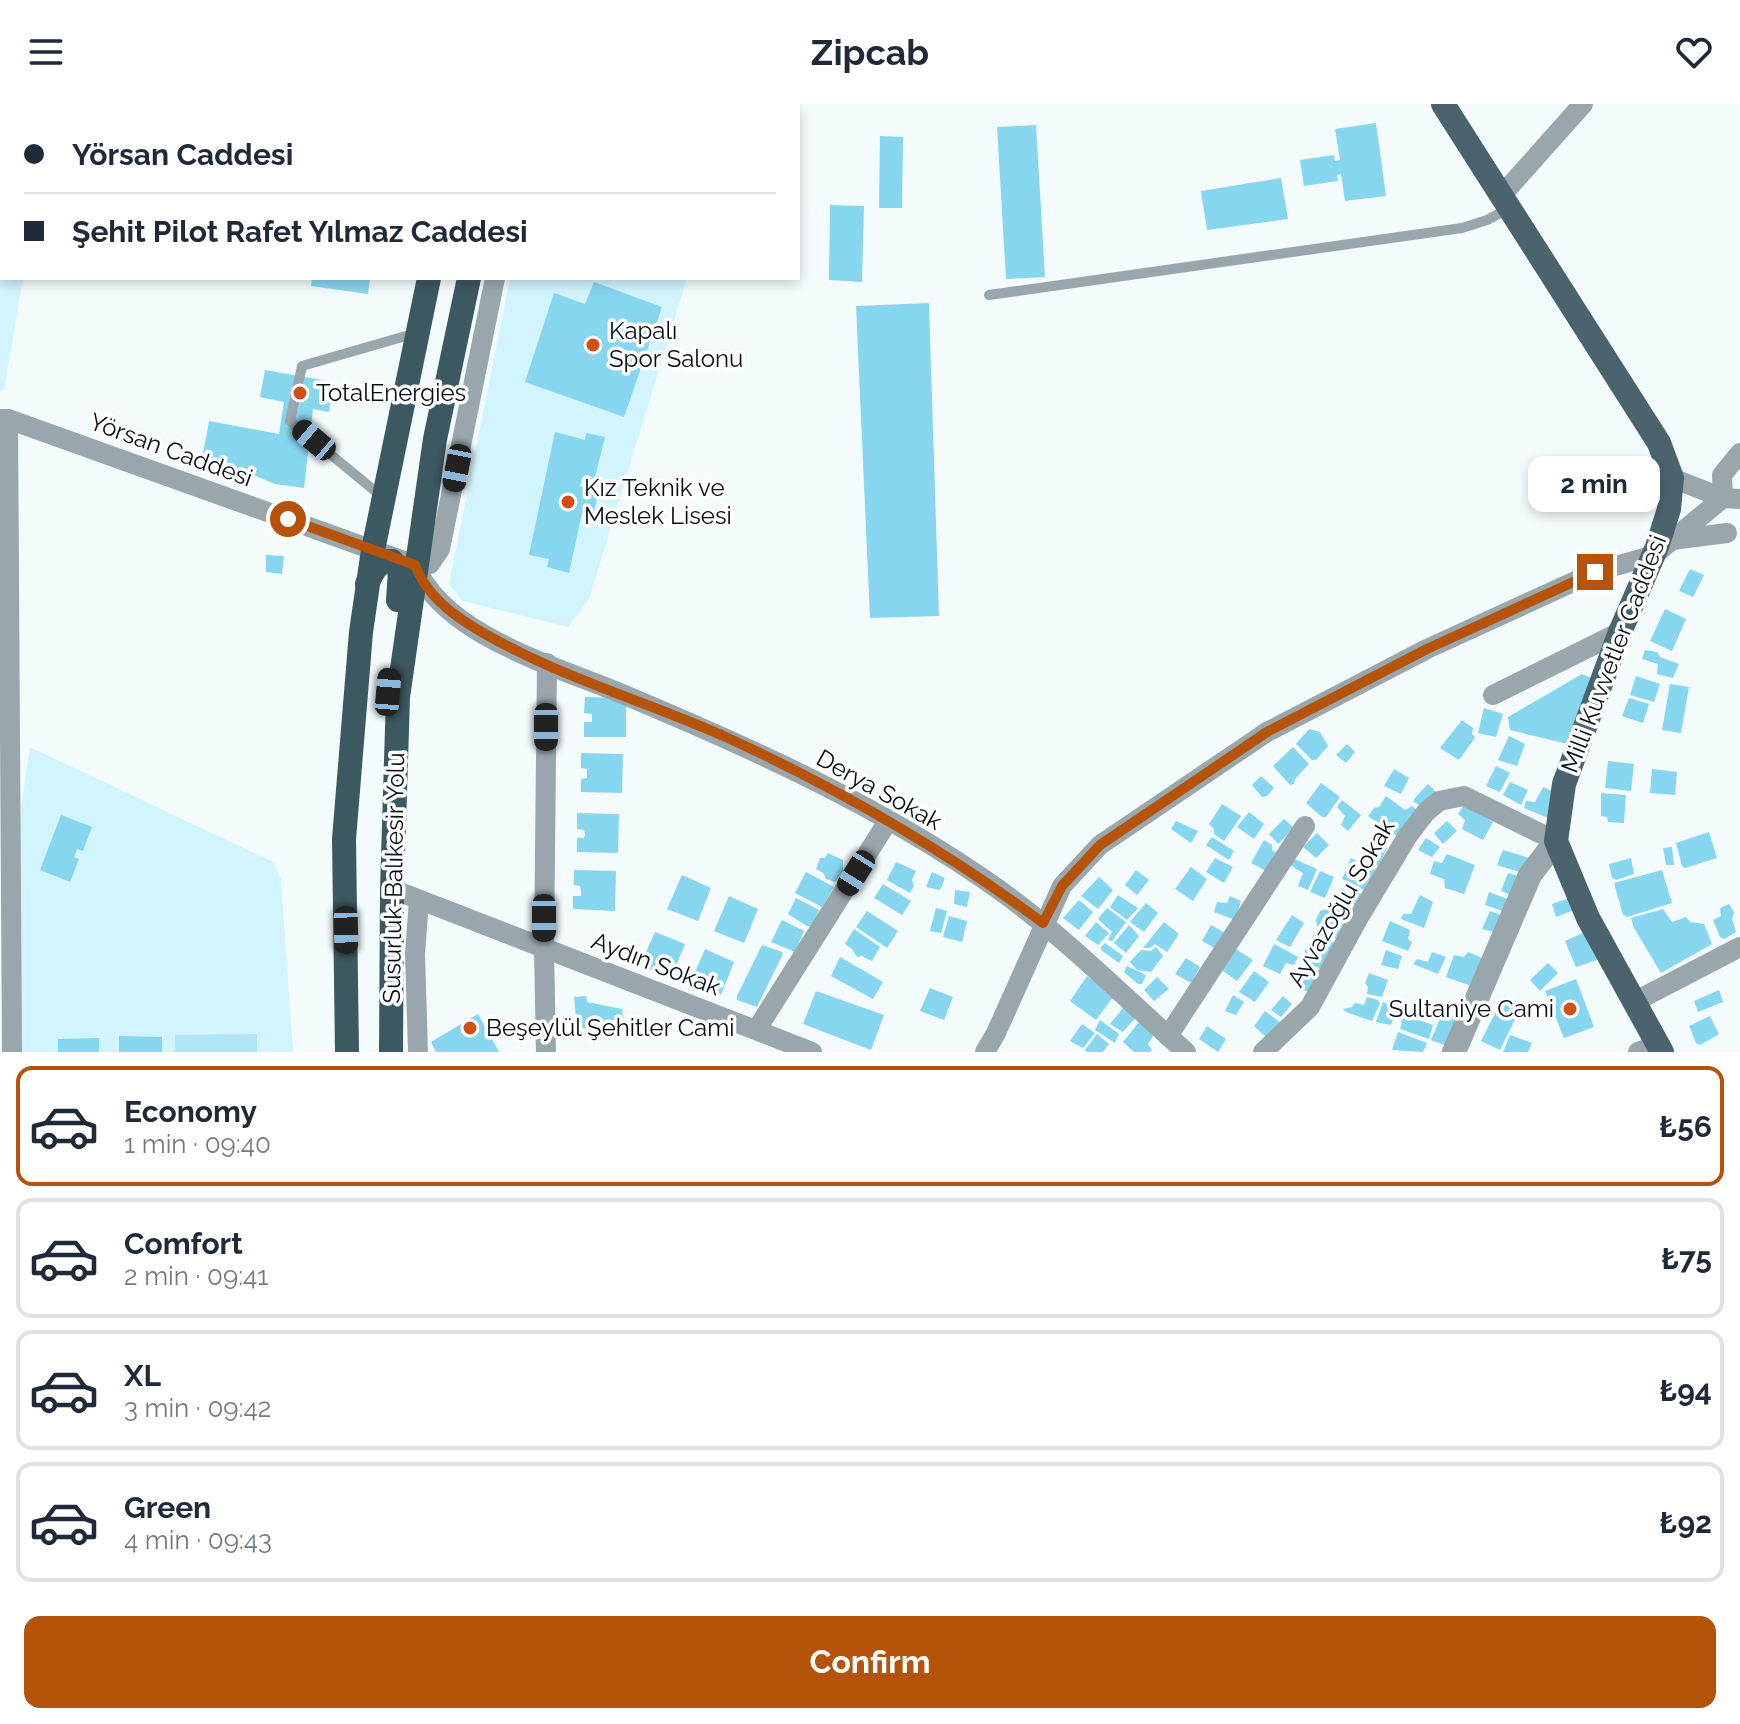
<!DOCTYPE html>
<html lang="en">
<head>
<meta charset="utf-8">
<style>
  :root { --surface:#fff; --page:#f6f6f7; --text:#1f2937; --muted:#747a83; --line:#e0e1e3; --accent:#b45309 }
  body { margin:0; font-family:Raleway,sans-serif; background:var(--page); color:var(--text); height:100vh; display:flex; flex-direction:column; font-size:30px; white-space:nowrap }
  * { box-sizing:border-box; margin:0 }
  p { font-size:26px; color:var(--muted) }
  .icon { flex:none; width:44px; height:44px; fill:none; stroke:currentColor; stroke-width:2; stroke-linecap:round; stroke-linejoin:round }
  .map { position:relative; height:948px; overflow:hidden }
  .details { display:flex; flex-direction:column; background:var(--surface); flex:1 }
  .details>* { flex:none }
  .hud { position:absolute; left:0px; top:0px; width:800px; height:176px; box-shadow:0 4px 12px #0003; display:grid; align-content:center; height:176px; padding:0 24px; background:var(--surface) }
  .end { position:absolute; width:36px; height:36px; margin:-18px; border:10px solid #b45309; background:#fff; box-shadow:0 0 0 4px #fff }
  .from { border-radius:50% }
  .bubble { position:absolute; height:56px; border-radius:16px; background:var(--surface); box-shadow:0 4px 12px #0003; font-size:26px; font-weight:700; line-height:56px; text-align:center }
  .car { position:absolute; width:24px; height:48px; margin:-24px -12px; border-radius:10px; box-shadow:0 0 6px 2px #0007; background:linear-gradient(#222 24%,#8ab4d8 0 40%,#222 0 76%,#8ab4d8 0 86%,#222 0) }
  .hud b { display:flex; align-items:center; gap:28px; height:76px; font-size:30px }
  .hud b+b { border-top:2px solid var(--line) }
  .hud i { width:20px; height:20px; background:var(--text) }
  ul { padding:14px 0 0; list-style:none }
  li { display:flex; align-items:center; gap:24px; height:120px; margin:0 16px 12px; padding:0 8px; border:4px solid var(--line); border-radius:16px }
  li div { flex:1 }
  li b { display:block; font-size:30px }
  li em { font-style:normal; font-weight:700 }
  li.current { border-color:var(--accent) }
  li>.icon { width:72px; height:72px; stroke-width:1.5 }
  .cta { display:flex; gap:16px; margin-top:auto; padding:16px 24px }
  .cta a { flex:1; height:92px; border-radius:16px; background:var(--accent); color:#fff; font-size:32px; font-weight:700; line-height:92px; text-align:center }
  header { display:flex; justify-content:space-between; align-items:center; height:104px; padding:0 24px; background:var(--surface); font-size:36px; font-weight:700 }
  .map>svg:first-child { display:block }
</style>
</head>
<body>
<header><svg class="icon" aria-label="menu" viewBox="0 0 24 24"><path d="M4 6h16M4 12h16M4 18h16"/></svg>Zipcab<svg class="icon" aria-label="heart" viewBox="0 0 24 24"><path d="M12 20l-8-8c-3-5 5-10 8-4 3-6 11-1 8 4z"/></svg></header>
<div class="map">
<svg width="1740" height="948" viewBox="0 0 1740 948">
  <rect width="100%" height="100%" fill="#f4fbfd"/>
  <!-- built -->
  <g fill="#d1f4ff">
    <polygon points="0,0 327,0 2,2 2,174 23,174 4,286 0,286"/>
    <polygon points="510,174 687,174 589,495 568,523 463,497 449,480"/>
    <polygon points="30,643 273,758 281,775 293,948 21,948 19,718"/>
  </g>
  <!-- green -->
  <polygon fill="#afe5f6" points="257,930 257,948 175,948 175,931"/>
  <!-- building -->
  <g fill="#87d6ef">
    <polygon points="1376,19 1386,92 1345,97 1341,70 1337,71 1338,77 1304,82 1300,56 1334,51 1335,57 1340,56 1335,25"/>
    <polygon points="1036,21 1045,173 1006,175 997,23"/>
    <polygon points="880,32 903,33 902,104 879,104"/>
    <polygon points="1281,74 1288,115 1207,126 1201,87"/>
    <polygon points="830,101 864,102 862,178 829,176"/>
    <polygon points="312,174 370,174 368,190 311,182"/>
    <polygon points="594,178 662,203 624,313 525,278 554,189 585,200"/>
    <polygon points="929,199 939,512 870,514 856,202"/>
    <polygon points="265,266 333,278 329,308 313,305 304,384 275,380 203,350 209,317 279,330 284,298 260,293"/>
    <polygon points="555,328 585,336 586,329 605,333 594,377 582,374 580,382 599,387 593,411 582,409 569,469 547,463 549,455 529,451"/>
    <polygon points="266,451 284,452 282,470 266,468"/>
    <polygon points="1690,465 1704,471 1693,493 1679,487"/>
    <polygon points="1665,505 1686,515 1672,547 1650,537"/>
    <polygon points="1645,546 1657,548 1660,553 1679,560 1673,574 1657,570 1658,560 1642,555"/>
    <polygon points="1582,570 1593,575 1572,641 1510,626 1508,613"/>
    <polygon points="1636,572 1660,580 1654,598 1630,591"/>
    <polygon points="1670,580 1689,583 1681,629 1662,626"/>
    <polygon points="585,593 626,594 626,633 584,633 584,618 592,618 592,610 584,609"/>
    <polygon points="1629,594 1649,600 1643,619 1622,612"/>
    <polygon points="1484,604 1503,610 1496,633 1478,629"/>
    <polygon points="1462,616 1473,624 1472,630 1475,634 1459,656 1440,644"/>
    <polygon points="1309,625 1320,628 1328,642 1316,656 1312,656 1296,640"/>
    <polygon points="1509,632 1525,640 1517,662 1498,656"/>
    <polygon points="1347,640 1355,648 1346,659 1336,651"/>
    <polygon points="1293,643 1309,660 1295,675 1294,680 1290,681 1273,662"/>
    <polygon points="581,649 623,650 622,689 581,688 581,675 587,674 587,665 581,664"/>
    <polygon points="1608,657 1634,660 1631,687 1605,684"/>
    <polygon points="1496,662 1510,669 1500,688 1486,682"/>
    <polygon points="1394,665 1409,674 1401,690 1384,682"/>
    <polygon points="1652,665 1677,668 1675,691 1650,689"/>
    <polygon points="1261,672 1274,684 1267,692 1262,693 1252,681"/>
    <polygon points="1510,678 1528,686 1521,701 1503,691"/>
    <polygon points="1321,679 1340,693 1326,713 1322,713 1306,699"/>
    <polygon points="1428,680 1436,688 1424,704 1414,698 1414,695"/>
    <polygon points="1543,683 1558,690 1548,714 1524,704 1526,697 1535,698"/>
    <polygon points="1601,689 1626,691 1624,719 1608,718 1607,713 1601,712"/>
    <polygon points="1386,692 1405,706 1412,702 1420,708 1401,735 1368,712 1374,704 1379,703"/>
    <polygon points="1342,696 1361,711 1348,727 1341,721 1345,712 1337,703"/>
    <polygon points="1222,700 1241,712 1224,737 1214,730 1214,725 1209,720"/>
    <polygon points="1464,701 1493,718 1483,736 1462,725 1465,716 1458,710"/>
    <polygon points="1249,708 1264,720 1254,735 1237,723"/>
    <polygon points="577,709 619,710 618,749 577,748 577,734 584,734 585,730 584,726 577,725"/>
    <polygon points="61,711 92,723 83,747 77,745 74,753 79,755 70,778 40,766"/>
    <polygon points="1284,715 1294,724 1278,740 1269,730"/>
    <polygon points="1176,717 1198,727 1191,739 1171,725"/>
    <polygon points="1447,717 1457,727 1443,740 1434,729"/>
    <polygon points="1709,728 1717,754 1685,764 1682,762 1676,739"/>
    <polygon points="1317,729 1329,741 1316,754 1303,743"/>
    <polygon points="1212,733 1234,747 1229,756 1206,741"/>
    <polygon points="1426,734 1440,743 1432,753 1418,746"/>
    <polygon points="1264,736 1272,741 1272,746 1277,749 1266,767 1251,759"/>
    <polygon points="1371,736 1387,744 1379,762 1361,755"/>
    <polygon points="1672,743 1674,761 1666,761 1663,744"/>
    <polygon points="1503,746 1529,754 1523,769 1497,761"/>
    <polygon points="828,749 843,756 843,768 835,778 826,775 823,769 816,765 820,754 825,754"/>
    <polygon points="1447,750 1475,761 1464,790 1445,784 1444,775 1430,770 1434,757 1442,759"/>
    <polygon points="1215,754 1233,763 1224,779 1206,768"/>
    <polygon points="1292,754 1317,765 1308,786 1298,782 1303,769 1290,761"/>
    <polygon points="1351,754 1378,767 1367,788 1342,775"/>
    <polygon points="1631,754 1634,770 1616,776 1612,774 1609,760"/>
    <polygon points="896,758 916,767 912,776 914,782 910,789 887,776"/>
    <polygon points="1191,763 1207,775 1193,797 1175,785"/>
    <polygon points="574,766 616,767 615,807 573,805 573,792 581,792 581,787 580,782 574,781"/>
    <polygon points="1136,766 1149,776 1137,791 1125,781"/>
    <polygon points="1662,766 1672,799 1627,813 1623,811 1614,779"/>
    <polygon points="1320,767 1334,773 1325,794 1310,788"/>
    <polygon points="806,768 834,783 822,803 795,789"/>
    <polygon points="932,768 945,774 940,786 926,783"/>
    <polygon points="1508,769 1522,773 1514,792 1501,787"/>
    <polygon points="682,771 711,784 698,817 667,805"/>
    <polygon points="1099,773 1113,786 1098,805 1081,792"/>
    <polygon points="883,780 911,797 902,811 874,794"/>
    <polygon points="1346,781 1364,791 1358,803 1339,795"/>
    <polygon points="955,786 970,788 967,803 954,800"/>
    <polygon points="1489,788 1510,796 1506,808 1485,801"/>
    <polygon points="1118,791 1138,804 1127,816 1110,803"/>
    <polygon points="1420,791 1433,798 1424,824 1401,815 1403,810 1411,810"/>
    <polygon points="729,792 758,805 744,839 714,827"/>
    <polygon points="1230,792 1241,797 1235,816 1214,808 1217,798 1227,799"/>
    <polygon points="796,794 819,806 812,822 807,822 788,810"/>
    <polygon points="1569,794 1574,806 1556,813 1552,800"/>
    <polygon points="1079,796 1093,808 1079,826 1063,814"/>
    <polygon points="1146,799 1158,809 1144,828 1130,818"/>
    <polygon points="1729,800 1734,808 1732,815 1736,828 1724,835 1720,833 1713,816 1721,812 1720,804"/>
    <polygon points="1332,803 1353,813 1342,837 1318,826 1316,816 1320,807"/>
    <polygon points="936,804 947,807 941,829 930,827"/>
    <polygon points="1107,804 1126,818 1112,837 1108,836 1112,828 1098,815"/>
    <polygon points="1663,805 1672,818 1686,813 1690,818 1704,820 1712,840 1661,869 1634,824 1631,814"/>
    <polygon points="867,807 898,827 887,844 856,823"/>
    <polygon points="1490,807 1504,812 1498,829 1482,825"/>
    <polygon points="1292,811 1304,819 1290,843 1276,836"/>
    <polygon points="949,812 967,817 962,838 943,833"/>
    <polygon points="782,816 804,827 795,848 771,838"/>
    <polygon points="1390,817 1410,826 1408,835 1412,838 1408,847 1382,837"/>
    <polygon points="1096,818 1109,829 1098,841 1085,832"/>
    <polygon points="1164,818 1179,830 1167,848 1155,840 1150,844 1143,844"/>
    <polygon points="1129,821 1139,832 1126,849 1114,839"/>
    <polygon points="1211,821 1227,830 1218,846 1202,837"/>
    <polygon points="854,825 880,843 872,857 862,852 857,853 852,845 845,840"/>
    <polygon points="655,828 685,840 671,874 640,862"/>
    <polygon points="1315,828 1338,841 1326,867 1305,858 1305,846"/>
    <polygon points="1585,828 1600,855 1576,863 1565,837"/>
    <polygon points="1105,839 1123,852 1119,859 1101,846 1101,843"/>
    <polygon points="1274,840 1298,853 1294,861 1286,859 1280,870 1263,862"/>
    <polygon points="762,841 782,848 782,852 757,903 737,896 737,892"/>
    <polygon points="1156,843 1163,852 1151,868 1137,866 1130,858 1141,846 1151,847"/>
    <polygon points="1234,844 1253,856 1237,877 1219,864"/>
    <polygon points="705,845 734,858 721,891 690,880"/>
    <polygon points="1386,846 1402,852 1398,865 1381,861"/>
    <polygon points="1432,848 1446,853 1438,870 1413,860 1417,855 1428,858"/>
    <polygon points="1468,848 1484,855 1474,883 1446,873 1454,851 1464,853"/>
    <polygon points="840,853 883,878 873,895 831,872"/>
    <polygon points="1186,854 1200,863 1191,879 1175,870"/>
    <polygon points="1548,859 1558,869 1540,887 1530,876"/>
    <polygon points="1302,861 1318,867 1308,888 1293,881"/>
    <polygon points="1127,862 1146,871 1142,880 1138,880 1124,868"/>
    <polygon points="1254,867 1269,878 1255,898 1239,888"/>
    <polygon points="1369,869 1388,876 1382,893 1367,890 1368,883 1365,879"/>
    <polygon points="1087,872 1114,892 1096,916 1070,897"/>
    <polygon points="1157,873 1169,885 1154,897 1144,886"/>
    <polygon points="1576,875 1594,923 1564,934 1545,887"/>
    <polygon points="930,884 953,893 944,916 920,907"/>
    <polygon points="1719,886 1723,898 1698,908 1694,897"/>
    <polygon points="816,887 884,911 871,946 803,920"/>
    <polygon points="1233,891 1244,898 1236,911 1225,907"/>
    <polygon points="586,892 587,898 622,905 624,921 577,925 574,893"/>
    <polygon points="1283,892 1292,900 1281,913 1271,906"/>
    <polygon points="1504,892 1521,899 1521,903 1500,946 1481,937"/>
    <polygon points="1367,893 1378,896 1380,899 1372,917 1346,908 1343,905 1352,903 1355,899 1364,901"/>
    <polygon points="1383,898 1397,904 1391,921 1376,918"/>
    <polygon points="1124,903 1136,913 1123,928 1110,920"/>
    <polygon points="1445,903 1464,911 1452,944 1431,936"/>
    <polygon points="1265,907 1281,919 1266,933 1254,922"/>
    <polygon points="478,910 499,948 436,948 431,938"/>
    <polygon points="1404,911 1433,921 1429,935 1400,925"/>
    <polygon points="1710,912 1719,930 1700,941 1696,939 1689,922"/>
    <polygon points="1100,916 1119,930 1115,939 1095,926"/>
    <polygon points="1139,918 1155,929 1148,940 1152,946 1150,948 1134,948 1123,938"/>
    <polygon points="1082,920 1095,929 1083,944 1070,937"/>
    <polygon points="1207,922 1226,935 1218,948 1199,935"/>
    <polygon points="1398,928 1427,939 1423,948 1392,946"/>
    <polygon points="1097,930 1109,940 1103,948 1087,948 1085,946"/>
    <polygon points="1510,931 1532,939 1528,948 1503,948"/>
    <polygon points="119,932 162,933 162,948 119,948"/>
    <polygon points="99,934 99,948 58,948 58,935"/>
  </g>
  <g fill="none" stroke-linecap="round" stroke-linejoin="round">
    <!-- service -->
    <g stroke="#99a7ac" stroke-width="10">
      <polyline points="989,191 1462,124 1487,116 1508,105"/>
      <polyline points="381,392 290,317 302,262 416,229"/>
    </g>
    <!-- minor -->
    <g stroke="#99a7ac" stroke-width="20">
      <polyline points="547,2 547,0"/>
      <polyline points="1502,91 1583,0"/>
      <polyline points="0,315 8,315 415,461 430,460 440,445 495,174"/>
      <polyline points="8,315 12,948"/>
      <polyline points="1672,374 1723,394 1740,395"/>
      <polyline points="1672,436 1727,429"/>
      <path d="M415,461c27,69 137,100 200,126 132,55 266,115 383,198 67,48 126,108 188,163"/>
      <polyline points="1493,591 1620,528"/>
      <polyline points="392,785 812,948"/>
      <polyline points="1634,898 1740,843"/>
      <polyline points="757,925 888,717"/>
      <polyline points="1168,932 1305,722"/>
      <polyline points="418,948 415,850 419,796"/>
      <polyline points="546,948 544,845 547,559"/>
      <polyline points="985,948 996,929 1062,782 1100,741 1267,628 1427,545 1595,468 1654,451 1723,394 1722,371 1740,349"/>
      <polyline points="1263,948 1310,903 1359,813 1407,733 1426,708 1439,697 1464,692 1556,737"/>
      <polyline points="1638,948 1658,941"/>
    </g>
    <!-- tertiary -->
    <polyline stroke="#99a7ac" stroke-width="24" points="1454,948 1530,771 1556,737"/>
    <!-- primary -->
    <polyline stroke="#4a636c" stroke-width="24" points="1443,0 1659,339 1672,374 1669,405 1657,443 1620,528 1564,680 1556,737 1588,814 1662,948"/>
    <!-- trunk -->
    <g stroke="#3c5860" stroke-width="24">
      <polyline points="477,2 478,0"/>
      <polyline points="516,2 516,0"/>
      <path d="M367,480c6,-12 10,-24 25,-23l8,10 -2,29"/>
      <polyline points="347,948 344,735 361,528 373,446 429,174"/>
      <polyline points="391,948 392,785 398,593 435,335 469,174"/>
    </g>
  </g>
  <g fill="none" stroke-linecap="round" stroke-linejoin="round">
    <!-- route -->
    <path stroke="#b45309" stroke-width="10" d="M288,415l127,46c9,24 30,44 52,58 80,51 175,76 261,115 111,51 218,113 315,185l19,-37 38,-41 167,-113 160,-83 168,-77"/>
  </g>
  <!-- markers -->
  <g fill="#d34e12" stroke="#fff" stroke-width="3">
    <circle cx="593" cy="241" r="8"/>
    <circle cx="300" cy="289" r="8"/>
    <circle cx="568" cy="398" r="8"/>
    <circle cx="1570" cy="905" r="8"/>
    <circle cx="470" cy="924" r="8"/>
  </g>
  <g text-anchor="middle" stroke-width="7" stroke-linejoin="round" paint-order="stroke">
    <!-- poi labels -->
    <g font-size="24" fill="#040e12" stroke="#fff" text-anchor="start">
      <text x="609" y="235">Kapalı<tspan x="609" dy="28">Spor Salonu</tspan></text>
      <text x="316" y="297">TotalEnergies</text>
      <text x="584" y="392">Kız Teknik ve<tspan x="584" dy="28">Meslek Lisesi</tspan></text>
      <text x="1554" y="913" text-anchor="end">Sultaniye Cami</text>
      <text x="486" y="932">Beşeylül Şehitler Cami</text>
    </g>
    <!-- street labels -->
    <g font-size="24" fill="#040e12" stroke="#fff">
      <text transform="translate(171 346) rotate(20)" y="8">Yörsan Caddesi</text>
      <text transform="translate(1614 550) rotate(-69)" y="8">Milli Kuvvetler Caddesi</text>
      <text transform="translate(879 686) rotate(29)" y="8">Derya Sokak</text>
      <text transform="translate(394 774) rotate(-89)" y="8">Susurluk-Balıkesir Yolu</text>
      <text transform="translate(1341 799) rotate(-60)" y="8">Ayvazoğlu Sokak</text>
      <text transform="translate(656 860) rotate(21)" y="8">Aydın Sokak</text>
    </g>
  </g>
</svg>
<i class="end from" style="left:288px;top:415px"></i>
<i class="end" style="left:1595px;top:468px"></i>
<div class="bubble" style="left:1528px;top:352px;width:132px">2 min</div>
<i class="car" style="left:314px;top:336px;rotate:310deg"></i>
<i class="car" style="left:457px;top:364px;rotate:191deg"></i>
<i class="car" style="left:388px;top:588px;rotate:5deg"></i>
<i class="car" style="left:546px;top:623px;rotate:180deg"></i>
<i class="car" style="left:856px;top:769px;rotate:212deg"></i>
<i class="car" style="left:544px;top:814px;rotate:180deg"></i>
<i class="car" style="left:346px;top:826px;rotate:179deg"></i>
<div class="hud">
<b><i class="from"></i>Yörsan Caddesi</b>
<b><i></i>Şehit Pilot Rafet Yılmaz Caddesi</b>
</div>
</div>
<section class="details">
<ul>
<li class="current"><svg class="icon" aria-label="car" viewBox="0 0 24 24"><path d="M5 17H2v-5l4-1 3-4h7l3 4 3 1v5h-3M9 17h6M6 11h13"/><circle cx="7" cy="17" r="2"/><circle cx="17" cy="17" r="2"/></svg><div><b>Economy</b><p>1 min · 09:40</p></div><em>₺56</em></li>
<li><svg class="icon" aria-label="car" viewBox="0 0 24 24"><path d="M5 17H2v-5l4-1 3-4h7l3 4 3 1v5h-3M9 17h6M6 11h13"/><circle cx="7" cy="17" r="2"/><circle cx="17" cy="17" r="2"/></svg><div><b>Comfort</b><p>2 min · 09:41</p></div><em>₺75</em></li>
<li><svg class="icon" aria-label="car" viewBox="0 0 24 24"><path d="M5 17H2v-5l4-1 3-4h7l3 4 3 1v5h-3M9 17h6M6 11h13"/><circle cx="7" cy="17" r="2"/><circle cx="17" cy="17" r="2"/></svg><div><b>XL</b><p>3 min · 09:42</p></div><em>₺94</em></li>
<li><svg class="icon" aria-label="car" viewBox="0 0 24 24"><path d="M5 17H2v-5l4-1 3-4h7l3 4 3 1v5h-3M9 17h6M6 11h13"/><circle cx="7" cy="17" r="2"/><circle cx="17" cy="17" r="2"/></svg><div><b>Green</b><p>4 min · 09:43</p></div><em>₺92</em></li>
</ul>
<div class="cta"><a>Confirm</a></div>
</section>
</body>
</html>
